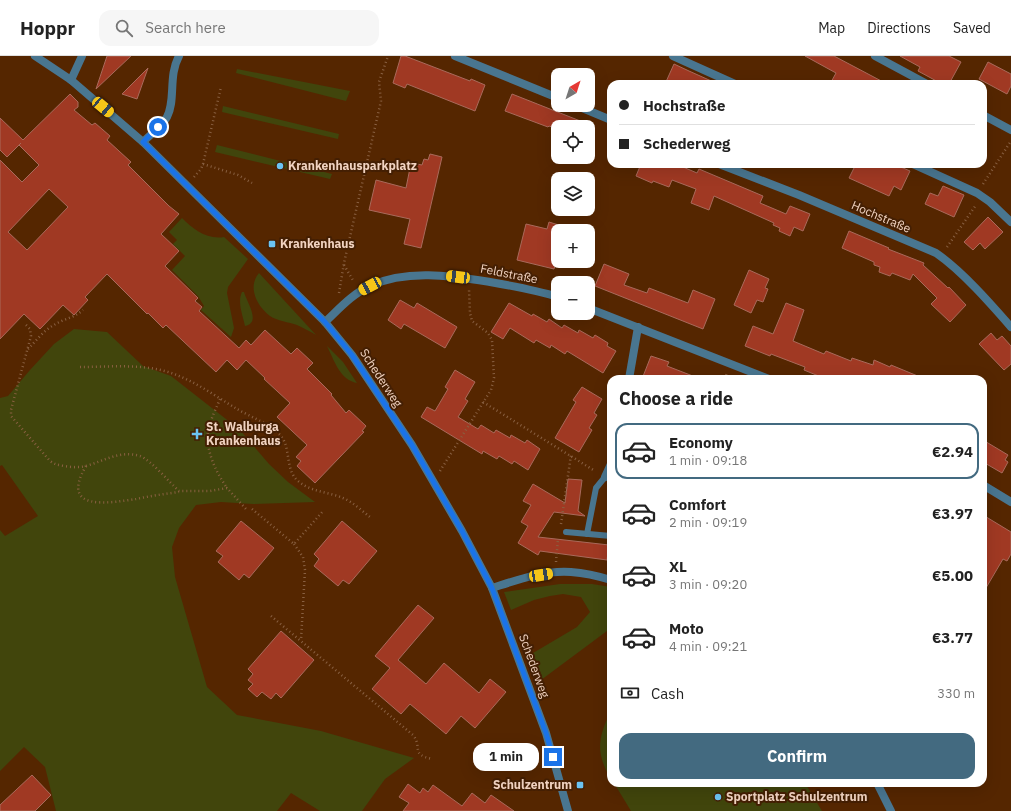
<!DOCTYPE html>
<html lang="en">
<head>
<meta charset="utf-8">
<style>
  :root { --surface:#fff; --page:#f6f6f6; --text:#222; --muted:#767676; --line:#e0e0e0; --accent:#436a80 }
  body { margin:0; font-family:"IBM Plex Sans",sans-serif; background:var(--page); color:var(--text); height:100vh; display:flex; flex-direction:column; font-size:15px; white-space:nowrap }
  * { box-sizing:border-box; margin:0 }
  p { font-size:13px; color:var(--muted) }
  .icon { flex:none; width:22px; height:22px; fill:none; stroke:currentColor; stroke-width:2; stroke-linecap:round; stroke-linejoin:round }
  .map { position:relative; flex:1; overflow:hidden }
  .sheet { position:absolute; left:607px; top:319px; width:380px; height:412px; display:flex; flex-direction:column; background:var(--surface); border-radius:12px; box-shadow:0 4px 16px #0002 }
  .sheet>* { flex:none }
  .top-card { position:absolute; left:607px; top:24px; width:380px; height:88px; border-radius:12px; box-shadow:0 4px 16px #0002; display:grid; align-content:center; height:88px; padding:0 12px; background:var(--surface) }
  .needle { width:26px; rotate:39deg }
  .buttons { position:absolute; left:551px; top:12px; display:grid; gap:8px }
  .buttons a { display:grid; place-items:center; width:44px; height:44px; border-radius:8px; background:var(--surface); box-shadow:0 4px 16px #0002; font-size:20px }
  .end { position:absolute; width:18px; height:18px; margin:-9px; border:5px solid #1a73e8; background:#fff; box-shadow:0 0 0 2px #fff }
  .from { border-radius:50% }
  .bubble { position:absolute; height:28px; border-radius:12px; background:var(--surface); box-shadow:0 4px 16px #0002; font-size:13px; font-weight:700; line-height:28px; text-align:center }
  .car { position:absolute; width:12px; height:24px; margin:-12px -6px; border-radius:5px; box-shadow:0 0 3px 1px #0007; background:linear-gradient(#f5c518 24%,#345 0 40%,#f5c518 0 76%,#345 0 86%,#f5c518 0) }
  .top-card b { display:flex; align-items:center; gap:14px; height:38px; font-size:15px }
  .top-card b+b { border-top:1px solid var(--line) }
  .top-card i { width:10px; height:10px; background:var(--text) }
  ul { padding:0; list-style:none }
  li { display:flex; align-items:center; gap:12px; height:56px; margin:0 8px 6px; padding:0 4px; border:2px solid transparent; border-radius:12px }
  li div { flex:1 }
  li b { display:block; font-size:15px }
  li em { font-style:normal; font-weight:700 }
  li.selected { border-color:var(--accent) }
  li>.icon { width:36px; height:36px; stroke-width:1.5 }
  h2 { padding:0 12px; font-size:18px; line-height:48px }
  .pay { display:flex; align-items:center; gap:10px; height:44px; padding:0 12px; font-size:15px }
  .pay p { margin-inline-start:auto }
  .button { display:flex; gap:8px; margin-top:auto; padding:8px 12px }
  .button a { flex:1; height:46px; border-radius:12px; background:var(--accent); color:#fff; font-size:16px; font-weight:700; line-height:46px; text-align:center }
  header { display:flex; align-items:center; gap:24px; box-sizing:border-box; height:56px; padding:0 20px; background:var(--surface); border-bottom:1px solid var(--line) }
  header strong { font-size:19px }
  nav { display:flex; gap:22px; margin-inline-start:auto; font-size:14px }
  .search { width:280px; height:36px; background:var(--page); display:flex; align-items:center; gap:10px; box-sizing:border-box; padding:0 14px; border-radius:12px; color:var(--muted); font-size:15px }
  .map>svg:first-child { display:block }
</style>
</head>
<body>
<header>
<strong>Hoppr</strong>
<div class="search"><svg class="icon" aria-label="search" viewBox="0 0 24 24"><circle cx="10" cy="10" r="6"/><path d="M15 15l6 6"/></svg>Search here</div>
<nav><a>Map</a><a>Directions</a><a>Saved</a></nav>
</header>
<div class="map">
<svg width="1011" height="755" viewBox="0 0 1011 755">
  <rect width="100%" height="100%" fill="#552600"/>
  <!-- green -->
  <g fill="#41450c">
    <polygon points="237,13 350,35 346,45 236,17"/>
    <polygon points="223,50 339,78 338,83 222,56"/>
    <polygon points="217,89 332,118 330,123 215,96"/>
    <path d="M182,162c11,11 25,22 42,19l24,22 -20,28 -1,6 7,35 -3,9 -30,-27 3,-4 -6,-10 -26,-26 13,-14 -12,-12 4,-4 -8,-8z"/>
    <path d="M259,217l57,62c-6,-4 -13,-7 -19,-10 -8,-3 -20,-4 -27,-9 -13,-10 -23,-29 -11,-43z"/>
    <path d="M242,236h2c2,9 18,31 1,34 -2,-10 -8,-24 -3,-34z"/>
    <polygon points="74,273 107,276 143,310 171,320 240,374 269,408 288,426 315,446 253,448 221,446 196,449 179,472 172,491 175,521 207,631 237,659 321,675 414,702 385,723 362,755 320,755 291,737 277,755 56,755 45,711 24,691 0,715 0,474 5,480 38,460 2,409 0,410 0,342 8,340 30,314 54,288"/>
    <path d="M327,290l16,16 14,21c-17,-3 -23,-23 -30,-37z"/>
    <polygon points="560,528 592,528 611,531 611,572 537,627 528,600 577,571 590,556 581,541 563,538 550,540 534,544 511,554 504,536"/>
    <path d="M611,655v68c-16,-26 -13,-42 0,-68z"/>
    <polygon points="614,727 805,727 822,755 631,755"/>
  </g>
  <!-- building -->
  <g fill="#a03923" stroke="#a96a5b" fill-rule="evenodd">
    <polygon points="107,0 131,0 96,33"/>
    <polygon points="401,0 405,0 470,25 471,23 485,29 475,55 407,28 405,32 393,27"/>
    <polygon points="805,0 834,0 887,28 830,28 836,17"/>
    <polygon points="900,0 949,0 961,6 949,28 942,28 918,15 920,11"/>
    <polygon points="988,6 1011,18 1011,30 1007,38 979,23"/>
    <polygon points="674,8 689,15 718,28 665,28"/>
    <polygon points="148,12 137,43 122,38"/>
    <path d="M70,38l8,8v5l-4,3 18,15 3,-2 15,13 -3,4 24,22 -3,3 41,41 10,8 -18,20 18,17 -14,15 33,32 -3,3 7,6 -3,4 40,37 7,-8 5,5 14,-15 26,24 6,-6 16,15 -6,6 25,25 -1,1 15,18 3,-3 17,16 -4,5 2,1 -49,51 -18,-17 4,-5 -5,-4 11,-12 -30,-28 13,-14 -26,-24 1,-1 -19,-18 -9,10 -10,-10 -11,12 -50,-47 -3,3 -15,-15 -1,1 -40,-40 -22,23 3,3 -14,15 -11,-10 -23,24 -16,-15 -24,25v-179l22,22 17,-17 -20,-20 2,-2 -14,14 -7,-7v-32l23,22zM49,133l19,18 -41,43 -19,-18z"/>
    <polygon points="512,38 593,70 593,71 552,71 549,70 548,71 505,55"/>
    <polygon points="430,98 442,101 421,192 404,188 410,163 369,154 376,124 406,132 411,107 422,109 424,103 428,104"/>
    <polygon points="641,108 676,108 697,117 699,113 763,140 760,147 786,158 790,150 810,158 803,175 794,171 790,180 779,175 780,172 773,169 774,167 714,140 709,154 691,147 696,133 672,124 669,131 653,125 652,127 636,120"/>
    <polygon points="856,108 894,108 910,115 901,134 894,130 889,140 849,122"/>
    <polygon points="943,130 964,139 954,161 925,148 930,137 938,140"/>
    <polygon points="988,161 1003,176 985,193 980,187 973,194 964,186"/>
    <polygon points="549,166 562,170 561,175 558,175 558,201 554,213 517,204 526,168 547,173"/>
    <polygon points="849,175 889,192 888,193 924,207 923,209 948,232 949,231 966,249 950,266 931,248 937,242 913,218 910,224 892,217 890,220 879,216 880,211 874,209 874,206 842,192"/>
    <polygon points="604,208 629,218 624,229 647,237 649,232 688,247 693,234 715,243 703,273 595,230"/>
    <polygon points="749,214 769,223 765,232 768,233 763,246 757,244 751,257 734,249"/>
    <polygon points="400,244 414,252 417,247 457,271 445,292 404,268 401,273 388,264"/>
    <polygon points="509,247 532,260 533,258 547,266 549,263 562,272 564,269 578,277 579,274 593,282 595,279 608,287 607,290 616,295 603,317 567,295 565,298 551,289 550,292 536,284 534,287 510,272 503,283 491,276"/>
    <polygon points="786,247 804,254 793,285 824,298 826,295 851,305 852,302 873,309 874,304 890,311 891,309 925,323 826,323 804,314 805,311 771,298 770,300 745,290 753,270 773,278"/>
    <polygon points="991,277 997,284 1002,280 1011,290 1011,308 1004,314 979,288"/>
    <polygon points="651,300 669,306 667,310 698,322 698,323 642,323"/>
    <polygon points="455,314 475,326 465,343 468,345 458,361 478,373 481,369 494,377 496,374 510,382 511,379 525,387 527,384 540,393 528,414 514,405 512,408 499,400 497,403 483,395 482,398 421,361 427,351 435,355 448,333 445,331"/>
    <polygon points="582,331 602,343 594,357 597,359 589,372 592,374 579,396 555,382 576,346 573,344"/>
    <polygon points="983,384 1008,399 1005,404 1008,406 1002,417 983,406"/>
    <polygon points="568,423 582,424 578,455 585,460 554,456 538,481 609,489 607,504 540,495 538,499 518,487 528,470 521,466 531,449 523,445 533,428 565,447"/>
    <polygon points="983,459 1011,476 1011,498 1007,505 1003,503 983,537"/>
    <polygon points="241,465 274,492 249,522 244,518 239,524 218,506 223,500 216,495"/>
    <polygon points="342,465 377,495 349,528 343,524 338,530 314,510 319,503 314,498"/>
    <polygon points="418,549 434,562 398,604 426,628 444,607 479,637 490,623 506,636 475,672 461,660 446,678 410,648 401,658 372,633 390,612 375,600"/>
    <polygon points="281,575 314,604 281,642 276,637 271,643 262,636 257,641 248,633 253,628 248,624 253,618 248,613"/>
    <polygon points="32,719 51,739 35,755 0,755 0,749"/>
    <polygon points="408,728 420,737 423,732 428,736 433,729 462,750 472,737 485,747 491,739 514,755 403,755 409,747 399,741"/>
  </g>
  <g fill="none" stroke-linecap="round" stroke-linejoin="round">
    <!-- path -->
    <g stroke="#896041" stroke-width="2.5" stroke-dasharray="1 3" stroke-linecap="butt">
      <polyline points="203,108 238,119 252,127"/>
      <polyline points="194,121 201,113 203,108 221,31"/>
      <polyline points="983,128 1011,85"/>
      <polyline points="947,191 976,149"/>
      <polyline points="344,209 354,226"/>
      <polyline points="339,237 344,207 381,45 379,26 388,0"/>
      <path d="M26,269l4,4 1,7 -20,74v6l39,45c4,3 8,4 14,5 7,1 14,2 22,0 18,-5 34,-16 54,-10 11,4 30,27 39,35h31l17,-3 19,21"/>
      <path d="M28,293c8,-8 16,-19 26,-24 9,-6 20,-7 29,-15"/>
      <path d="M80,311c30,0 65,-4 94,7 22,8 43,23 63,35 14,8 33,15 44,27 10,12 4,34 17,45 13,11 31,11 45,17 10,4 19,13 27,19"/>
      <polyline points="725,323 727,317"/>
      <path d="M220,343c-4,10 -10,21 -12,33 -2,20 8,40 19,56"/>
      <polyline points="483,346 595,415"/>
      <path d="M86,410c-27,46 23,37 50,33 14,-3 28,-5 43,-7"/>
      <polyline points="440,415 491,334 494,322 492,284 488,277 472,265 470,257 469,233"/>
      <polyline points="252,453 294,488 324,454"/>
      <polyline points="561,468 571,399"/>
      <polyline points="294,488 303,501 305,514 301,584"/>
      <polyline points="556,506 558,483"/>
      <path d="M271,560l142,119c10,13 -3,19 19,24"/>
    </g>
    <!-- service -->
    <g stroke="#497690" stroke-width="6">
      <polyline points="566,476 611,480"/>
      <polyline points="587,478 596,432 605,421"/>
    </g>
    <!-- minor -->
    <g stroke="#497690" stroke-width="8">
      <polyline points="35,0 71,24 143,86 325,266 352,299 412,389 462,475 492,532 546,677 568,755"/>
      <polyline points="455,0 558,42"/>
      <polyline points="673,0 735,28"/>
      <polyline points="875,0 927,28"/>
      <polyline points="71,24 82,0"/>
      <polyline points="575,49 611,64"/>
      <polyline points="983,59 1011,74"/>
      <path d="M143,86c8,-8 19,-16 24,-25 9,-17 1,-41 12,-61"/>
      <path d="M719,108l80,31 137,58c26,18 54,50 75,74"/>
      <polyline points="913,108 977,137 990,146 1011,166"/>
      <polyline points="588,252 769,323"/>
      <path d="M325,266c14,-13 27,-28 45,-36 37,-17 81,-10 120,-4 23,4 46,8 68,15"/>
      <polyline points="629,323 638,271"/>
      <polyline points="605,421 611,408"/>
      <polyline points="983,429 1011,446"/>
      <path d="M492,532c25,-8 52,-18 79,-16 14,1 27,4 40,8"/>
      <polyline points="877,727 891,755"/>
    </g>
  </g>
  <g fill="none" stroke-linecap="round" stroke-linejoin="round">
    <!-- route -->
    <polyline stroke="#1a73e8" stroke-width="5" points="158,71 143,86 325,266 352,299 412,389 462,475 492,532 546,677 553,701"/>
  </g>
  <!-- markers -->
  <g fill="#6bc3f2" stroke="#441f03" stroke-width="1.5">
    <circle cx="280" cy="110" r="4"/>
    <rect x="268" y="184" width="8" height="8" rx="2"/>
    <path d="M195 372h4v4h4v4h-4v4h-4v-4h-4v-4h4z"/>
    <rect x="576" y="725" width="8" height="8" rx="2"/>
    <circle cx="718" cy="741" r="4"/>
  </g>
  <g text-anchor="middle" stroke-width="4" stroke-linejoin="round" paint-order="stroke">
    <!-- poi labels -->
    <g font-size="12" font-weight="bold" fill="#f1d3c1" stroke="#441f03" text-anchor="start">
      <text x="288" y="114">Krankenhausparkplatz</text>
      <text x="280" y="192">Krankenhaus</text>
      <text x="206" y="375">St. Walburga<tspan x="206" dy="14">Krankenhaus</tspan></text>
      <text x="572" y="733" text-anchor="end">Schulzentrum</text>
      <text x="726" y="745">Sportplatz Schulzentrum</text>
    </g>
    <!-- street labels -->
    <g font-size="12" fill="#f1d3c1" stroke="#441f03">
      <text transform="translate(881 161) rotate(23)" y="4">Hochstraße</text>
      <text transform="translate(509 218) rotate(11)" y="4">Feldstraße</text>
      <text transform="translate(381 322) rotate(57)" y="4">Schederweg</text>
      <text transform="translate(534 610) rotate(70)" y="4">Schederweg</text>
    </g>
  </g>
</svg>
<div class="buttons">
<a><svg class="needle" viewBox="-14 -14 28 28"><path d="M0-13l5 13h-10z" fill="#e53935"/><path d="M0 13l5-13h-10z" fill="#767676"/></svg></a>
<a><svg class="icon" aria-label="locate" viewBox="0 0 24 24"><circle cx="12" cy="12" r="6"/><path d="M12 2v4M12 18v4M2 12h4M18 12h4"/></svg></a>
<a><svg class="icon" aria-label="layers" viewBox="0 0 24 24"><path d="M12 4l9 5-9 5-9-5zM3 14l9 5 9-5"/></svg></a>
<a>+</a>
<a>−</a>
</div>
<i class="end from" style="left:158px;top:71px"></i>
<i class="end" style="left:553px;top:701px"></i>
<div class="bubble" style="left:473px;top:687px;width:66px">1 min</div>
<i class="car" style="left:103px;top:51px;rotate:130deg"></i>
<i class="car" style="left:458px;top:221px;rotate:277deg"></i>
<i class="car" style="left:370px;top:230px;rotate:242deg"></i>
<i class="car" style="left:541px;top:519px;rotate:81deg"></i>
<div class="top-card">
<b><i class="from"></i>Hochstraße</b>
<b><i></i>Schederweg</b>
</div>
<section class="sheet">
<h2>Choose a ride</h2>
<ul>
<li class="selected"><svg class="icon" aria-label="car" viewBox="0 0 24 24"><path d="M5 17H2v-5l4-1 3-4h7l3 4 3 1v5h-3M9 17h6M6 11h13"/><circle cx="7" cy="17" r="2"/><circle cx="17" cy="17" r="2"/></svg><div><b>Economy</b><p>1 min · 09:18</p></div><em>€2.94</em></li>
<li><svg class="icon" aria-label="car" viewBox="0 0 24 24"><path d="M5 17H2v-5l4-1 3-4h7l3 4 3 1v5h-3M9 17h6M6 11h13"/><circle cx="7" cy="17" r="2"/><circle cx="17" cy="17" r="2"/></svg><div><b>Comfort</b><p>2 min · 09:19</p></div><em>€3.97</em></li>
<li><svg class="icon" aria-label="car" viewBox="0 0 24 24"><path d="M5 17H2v-5l4-1 3-4h7l3 4 3 1v5h-3M9 17h6M6 11h13"/><circle cx="7" cy="17" r="2"/><circle cx="17" cy="17" r="2"/></svg><div><b>XL</b><p>3 min · 09:20</p></div><em>€5.00</em></li>
<li><svg class="icon" aria-label="car" viewBox="0 0 24 24"><path d="M5 17H2v-5l4-1 3-4h7l3 4 3 1v5h-3M9 17h6M6 11h13"/><circle cx="7" cy="17" r="2"/><circle cx="17" cy="17" r="2"/></svg><div><b>Moto</b><p>4 min · 09:21</p></div><em>€3.77</em></li>
</ul>
<div class="pay"><svg class="icon" aria-label="cash" viewBox="0 0 24 24"><path d="M3 7h18v10H3z"/><circle cx="12" cy="12" r="2"/></svg>Cash<p>330 m</p></div>
<div class="button"><a>Confirm</a></div>
</section>
</div>
</body>
</html>
